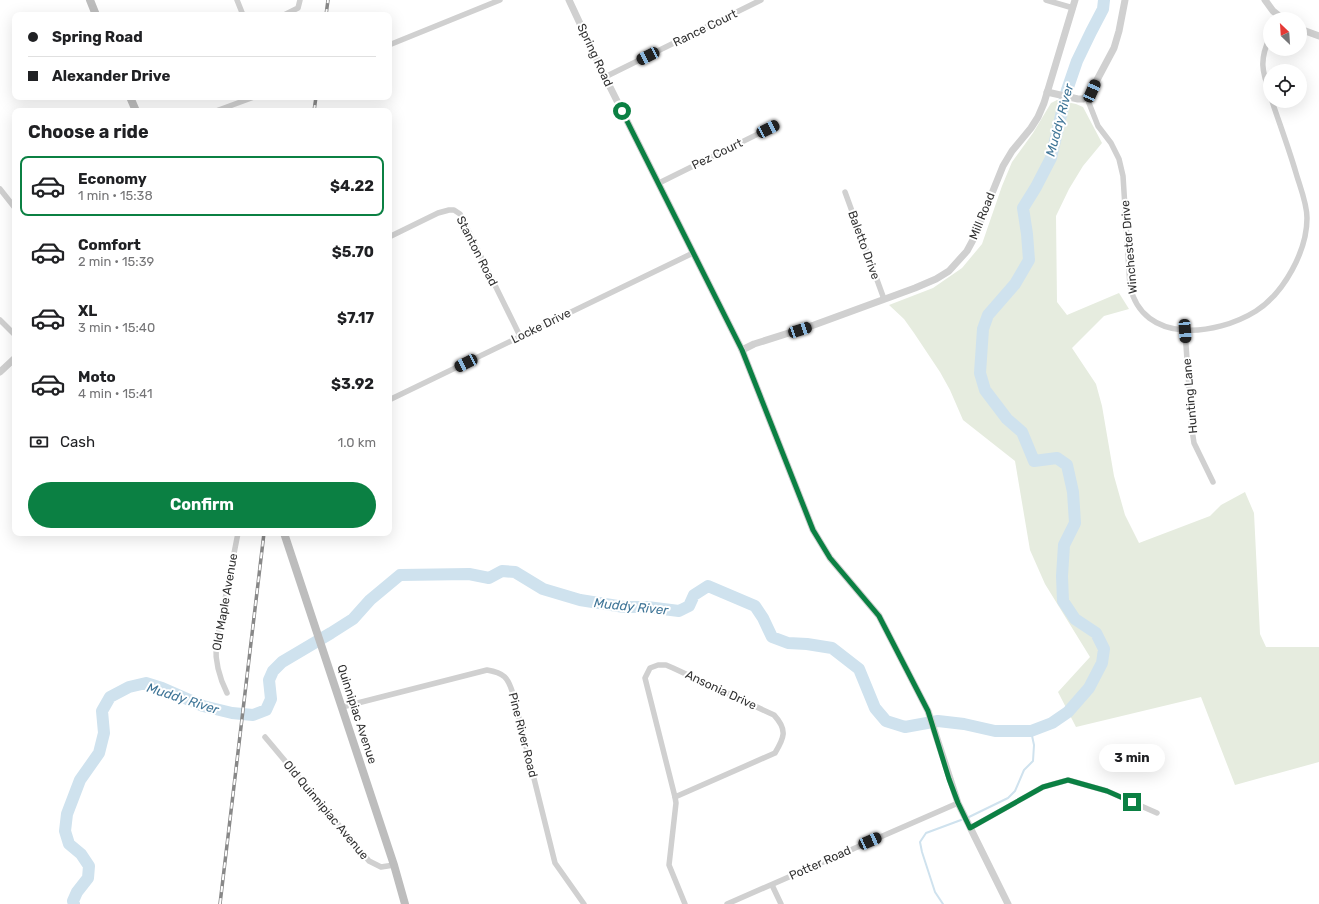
<!DOCTYPE html>
<html lang="en">
<head>
<meta charset="utf-8">
<style>
  :root { --surface:#fff; --page:#f6f6f6; --text:#202124; --muted:#757577; --line:#e0e0e0; --accent:#0b8043 }
  body { margin:0; font-family:Rubik,sans-serif; background:var(--page); color:var(--text); height:100vh; display:flex; flex-direction:column; font-size:15px; white-space:nowrap }
  * { box-sizing:border-box; margin:0 }
  p { font-size:13px; color:var(--muted) }
  .icon { flex:none; width:22px; height:22px; fill:none; stroke:currentColor; stroke-width:2; stroke-linecap:round; stroke-linejoin:round }
  .map { position:relative; flex:1; overflow:hidden }
  .drawer { position:absolute; left:12px; top:108px; width:380px; height:428px; display:flex; flex-direction:column; background:var(--surface); border-radius:8px; box-shadow:0 4px 16px #0002 }
  .drawer>* { flex:none }
  .hud { position:absolute; left:12px; top:12px; width:380px; height:88px; border-radius:8px; box-shadow:0 4px 16px #0002; display:grid; align-content:center; height:88px; padding:0 16px; background:var(--surface) }
  .needle { width:26px; rotate:335deg }
  .fabs { position:absolute; left:1263px; top:12px; display:grid; gap:8px }
  .fabs a { display:grid; place-items:center; width:44px; height:44px; border-radius:50%; background:var(--surface); box-shadow:0 4px 16px #0002; font-size:20px }
  .end { position:absolute; width:18px; height:18px; margin:-9px; border:5px solid #0b8043; background:#fff; box-shadow:0 0 0 2px #fff }
  .from { border-radius:50% }
  .bubble { position:absolute; height:28px; border-radius:14px; background:var(--surface); box-shadow:0 4px 16px #0002; font-size:13px; font-weight:700; line-height:28px; text-align:center }
  .car { position:absolute; width:12px; height:24px; margin:-12px -6px; border-radius:5px; box-shadow:0 0 3px 1px #0007; background:linear-gradient(#222 24%,#8ab4d8 0 40%,#222 0 76%,#8ab4d8 0 86%,#222 0) }
  .hud b { display:flex; align-items:center; gap:14px; height:38px; font-size:15px }
  .hud b+b { border-top:1px solid var(--line) }
  .hud i { width:10px; height:10px; background:var(--text) }
  ul { padding:0; list-style:none }
  li { display:flex; align-items:center; gap:12px; height:60px; margin:0 8px 6px; padding:0 8px; border:2px solid transparent; border-radius:8px }
  li div { flex:1 }
  li b { display:block; font-size:15px }
  li em { font-style:normal; font-weight:700 }
  li.selected { border-color:var(--accent) }
  li>.icon { width:36px; height:36px; stroke-width:1.5 }
  h2 { padding:0 16px; font-size:18px; line-height:48px }
  .pay { display:flex; align-items:center; gap:10px; height:44px; padding:0 16px; font-size:15px }
  .pay p { margin-inline-start:auto }
  .action { display:flex; gap:8px; margin-top:auto; padding:8px 16px }
  .action a { flex:1; height:46px; border-radius:24px; background:var(--accent); color:#fff; font-size:16px; font-weight:700; line-height:46px; text-align:center }
  .map>svg:first-child { display:block }
</style>
</head>
<body>
<div class="map">
<svg width="1319" height="904" viewBox="0 0 1319 904">
  <rect width="100%" height="100%" fill="#fff"/>
  <!-- green -->
  <polygon fill="#e6ecdf" points="1057,100 1076,104 1083,107 1102,143 1083,166 1069,189 1056,216 1057,302 1067,315 1119,293 1129,309 1104,316 1072,348 1096,384 1102,406 1114,476 1125,515 1139,543 1210,516 1221,505 1245,492 1254,513 1260,634 1266,647 1319,647 1319,762 1235,785 1201,697 1076,727 1058,692 1090,657 1045,584 1030,550 1015,461 963,420 950,390 940,372 914,333 904,319 889,305 933,288 962,268 982,244 1002,186 1012,162 1033,133 1051,103"/>
  <g fill="none" stroke-linecap="round" stroke-linejoin="round">
    <!-- stream -->
    <g stroke="#cfe2ee" stroke-width="2">
      <polyline points="969,817 1008,798 1015,791 1024,770 1033,761 1034,745 1031,731"/>
      <polyline points="943,904 935,892 922,852 920,842 926,833 961,820"/>
    </g>
    <!-- river -->
    <polyline stroke="#cfe2ee" stroke-width="12" points="74,904 73,901 77,892 88,878 89,866 81,854 69,844 65,831 67,814 80,780 99,753 104,733 102,711 110,697 129,687 146,683 162,688 203,706 232,713 253,715 266,710 271,699 269,680 273,671 282,662 331,633 353,619 370,600 400,575 469,574 489,578 502,571 515,572 543,589 580,600 624,607 647,607 679,611 689,606 694,595 708,586 755,606 763,618 772,637 788,643 807,644 832,648 859,669 875,708 886,721 905,727 938,721 964,724 995,731 1031,731 1052,723 1068,712 1089,688 1102,663 1104,649 1096,633 1075,619 1063,601 1062,576 1064,545 1075,523 1073,492 1067,465 1057,458 1034,461 1022,432 1007,419 985,390 980,373 983,329 988,315 1015,284 1029,260 1027,234 1023,208 1036,187 1051,158 1067,90 1077,61 1091,32 1103,9 1104,0"/>
    <!-- minor -->
    <g stroke="#d0d0d0" stroke-width="5.5">
      <polyline points="237,0 243,15"/>
      <polyline points="1046,0 1073,8"/>
      <polyline points="284,15 298,8 300,0"/>
      <path d="M1270,37c-11,23 -8,34 0,57"/>
      <polyline points="389,45 500,0"/>
      <polyline points="605,77 761,0"/>
      <path d="M1087,98l11,28 13,17 8,16 4,17 7,110c13,59 86,50 126,25 28,-18 51,-60 51,-93 0,-15 -7,-31 -11,-45 -7,-24 -16,-48 -24,-72"/>
      <polyline points="216,111 254,97"/>
      <polyline points="659,183 776,125"/>
      <polyline points="0,189 15,208"/>
      <polyline points="845,192 884,299"/>
      <polyline points="389,237 438,213 449,210 454,210 460,214 520,336"/>
      <polyline points="0,320 15,335"/>
      <polyline points="1185,331 1192,430 1194,443 1213,482"/>
      <polyline points="389,400 693,253"/>
      <path d="M658,665h8l7,3 101,47c14,15 10,23 1,38l-100,44 -30,-119 5,-10z"/>
      <path d="M227,693c-8,-16 -12,-30 -11,-48l22,-112"/>
      <path d="M342,707l145,-37c17,3 21,7 26,24l42,169 29,41"/>
      <polyline points="265,737 369,861 381,867 394,865"/>
      <polyline points="675,797 676,803 669,865 685,904"/>
      <polyline points="970,828 1043,787 1068,780 1107,791 1157,813"/>
      <polyline points="772,885 781,904"/>
      <polyline points="727,904 958,803"/>
    </g>
    <!-- tertiary -->
    <g stroke="#d0d0d0" stroke-width="7">
      <polyline points="569,0 605,77 742,350 813,530 830,558 879,616 928,711 958,803 1008,904"/>
      <polyline points="1265,0 1273,11 1283,19"/>
      <polyline points="1300,29 1319,36"/>
      <polyline points="1047,92 1078,99 1083,99 1089,95 1114,48 1119,31 1125,0"/>
      <polyline points="742,350 754,344 814,325 915,288 936,279 949,271 967,251 974,238 1003,166 1012,151 1031,128 1038,117 1044,103 1075,0"/>
      <polyline points="0,372 15,358"/>
    </g>
    <!-- secondary -->
    <g stroke="#bdbdbd" stroke-width="8">
      <polyline points="90,0 96,15"/>
      <polyline points="130,97 136,111"/>
      <polyline points="284,533 394,865 405,904"/>
    </g>
    <!-- rail casing -->
    <g stroke="#888" stroke-width="3.5">
      <g id="rail">
        <polyline points="326,15 328,0"/>
        <polyline points="314,111 316,97"/>
        <polyline points="220,904 264,533"/>
      </g>
    </g>
    <!-- rail -->
    <use href="#rail" stroke="#fff" stroke-width="2" stroke-dasharray="6" stroke-linecap="butt"/>
  </g>
  <g fill="none" stroke-linecap="round" stroke-linejoin="round">
    <!-- route -->
    <polyline stroke="#0b8043" stroke-width="5" points="622,111 742,350 813,530 830,558 879,616 928,711 949,779 958,803 970,828 1043,787 1068,780 1107,791 1132,802"/>
  </g>
  <g text-anchor="middle" stroke-width="4" stroke-linejoin="round" paint-order="stroke">
    <!-- street labels -->
    <g font-size="12" fill="#333" stroke="#fff">
      <text transform="translate(705 28) rotate(-26)" y="4">Rance Court</text>
      <text transform="translate(595 55) rotate(65)" y="4">Spring Road</text>
      <text transform="translate(717 154) rotate(-26)" y="4">Pez Court</text>
      <text transform="translate(982 216) rotate(-68)" y="4">Mill Road</text>
      <text transform="translate(864 245) rotate(70)" y="4">Baletto Drive</text>
      <text transform="translate(1129 247) rotate(-95)" y="4">Winchester Drive</text>
      <text transform="translate(477 251) rotate(63)" y="4">Stanton Road</text>
      <text transform="translate(541 326) rotate(-26)" y="4">Locke Drive</text>
      <text transform="translate(1190 396) rotate(-95)" y="4">Hunting Lane</text>
      <text transform="translate(225 602) rotate(-80)" y="4">Old Maple Avenue</text>
      <text transform="translate(721 690) rotate(25)" y="4">Ansonia Drive</text>
      <text transform="translate(357 714) rotate(72)" y="4">Quinnipiac Avenue</text>
      <text transform="translate(523 735) rotate(76)" y="4">Pine River Road</text>
      <text transform="translate(326 810) rotate(50)" y="4">Old Quinnipiac Avenue</text>
      <text transform="translate(820 863) rotate(-24)" y="4">Potter Road</text>
    </g>
    <!-- water labels -->
    <g font-size="13" font-style="italic" fill="#3f7597" stroke="#fff">
      <text transform="translate(1059 120) rotate(-75)" y="5">Muddy River</text>
      <text transform="translate(631 606) rotate(6)" y="5">Muddy River</text>
      <text transform="translate(183 698) rotate(18)" y="5">Muddy River</text>
    </g>
  </g>
</svg>
<div class="fabs">
<a><svg class="needle" viewBox="-14 -14 28 28"><path d="M0-13l5 13h-10z" fill="#e53935"/><path d="M0 13l5-13h-10z" fill="#757577"/></svg></a>
<a><svg class="icon" aria-label="locate" viewBox="0 0 24 24"><circle cx="12" cy="12" r="6"/><path d="M12 2v4M12 18v4M2 12h4M18 12h4"/></svg></a>
</div>
<i class="end from" style="left:622px;top:111px"></i>
<i class="end" style="left:1132px;top:802px"></i>
<div class="bubble" style="left:1099px;top:744px;width:66px">3 min</div>
<i class="car" style="left:648px;top:56px;rotate:243deg"></i>
<i class="car" style="left:1092px;top:91px;rotate:24deg"></i>
<i class="car" style="left:768px;top:129px;rotate:63deg"></i>
<i class="car" style="left:800px;top:330px;rotate:72deg"></i>
<i class="car" style="left:1185px;top:331px;rotate:176deg"></i>
<i class="car" style="left:466px;top:363px;rotate:244deg"></i>
<i class="car" style="left:870px;top:841px;rotate:66deg"></i>
<div class="hud">
<b><i class="from"></i>Spring Road</b>
<b><i></i>Alexander Drive</b>
</div>
<section class="drawer">
<h2>Choose a ride</h2>
<ul>
<li class="selected"><svg class="icon" aria-label="car" viewBox="0 0 24 24"><path d="M5 17H2v-5l4-1 3-4h7l3 4 3 1v5h-3M9 17h6M6 11h13"/><circle cx="7" cy="17" r="2"/><circle cx="17" cy="17" r="2"/></svg><div><b>Economy</b><p>1 min · 15:38</p></div><em>$4.22</em></li>
<li><svg class="icon" aria-label="car" viewBox="0 0 24 24"><path d="M5 17H2v-5l4-1 3-4h7l3 4 3 1v5h-3M9 17h6M6 11h13"/><circle cx="7" cy="17" r="2"/><circle cx="17" cy="17" r="2"/></svg><div><b>Comfort</b><p>2 min · 15:39</p></div><em>$5.70</em></li>
<li><svg class="icon" aria-label="car" viewBox="0 0 24 24"><path d="M5 17H2v-5l4-1 3-4h7l3 4 3 1v5h-3M9 17h6M6 11h13"/><circle cx="7" cy="17" r="2"/><circle cx="17" cy="17" r="2"/></svg><div><b>XL</b><p>3 min · 15:40</p></div><em>$7.17</em></li>
<li><svg class="icon" aria-label="car" viewBox="0 0 24 24"><path d="M5 17H2v-5l4-1 3-4h7l3 4 3 1v5h-3M9 17h6M6 11h13"/><circle cx="7" cy="17" r="2"/><circle cx="17" cy="17" r="2"/></svg><div><b>Moto</b><p>4 min · 15:41</p></div><em>$3.92</em></li>
</ul>
<div class="pay"><svg class="icon" aria-label="cash" viewBox="0 0 24 24"><path d="M3 7h18v10H3z"/><circle cx="12" cy="12" r="2"/></svg>Cash<p>1.0 km</p></div>
<div class="action"><a>Confirm</a></div>
</section>
</div>
</body>
</html>
